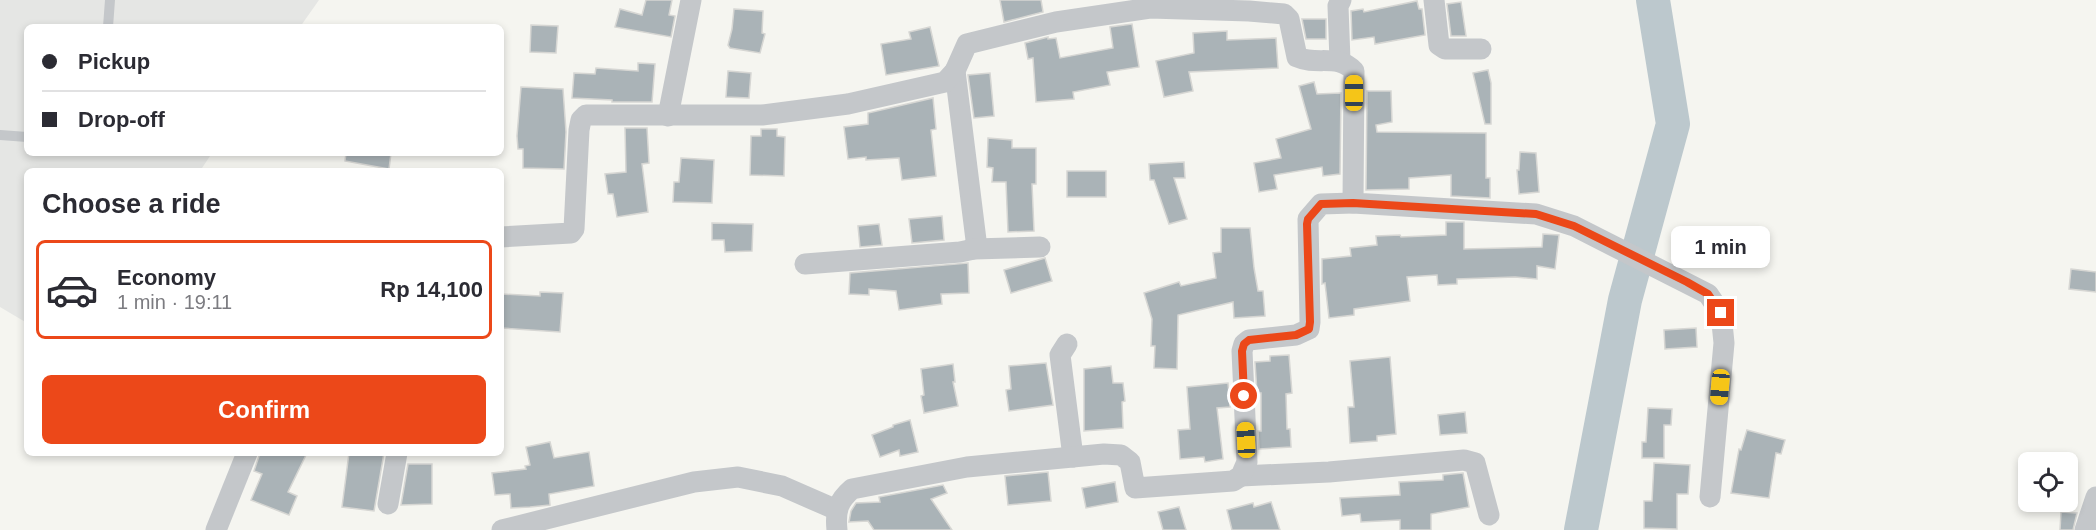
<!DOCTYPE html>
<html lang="en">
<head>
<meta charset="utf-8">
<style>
  :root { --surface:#fff; --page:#f7f7f7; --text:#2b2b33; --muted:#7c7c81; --line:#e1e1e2; --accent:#ec4819 }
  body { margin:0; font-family:Helvetica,sans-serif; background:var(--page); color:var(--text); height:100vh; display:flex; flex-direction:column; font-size:22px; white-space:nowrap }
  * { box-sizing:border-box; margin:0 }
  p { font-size:20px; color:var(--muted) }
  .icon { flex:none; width:33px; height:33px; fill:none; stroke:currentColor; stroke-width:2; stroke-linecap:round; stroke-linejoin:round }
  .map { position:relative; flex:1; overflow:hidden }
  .drawer { position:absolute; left:24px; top:168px; width:480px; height:288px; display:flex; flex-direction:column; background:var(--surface); border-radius:9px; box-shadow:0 3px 9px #0003 }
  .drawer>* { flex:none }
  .banner { position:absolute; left:24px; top:24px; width:480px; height:132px; border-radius:9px; box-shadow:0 3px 9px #0003; display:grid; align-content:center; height:132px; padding:0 18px; background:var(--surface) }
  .controls { position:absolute; left:2018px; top:452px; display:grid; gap:12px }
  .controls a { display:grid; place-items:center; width:60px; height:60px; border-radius:9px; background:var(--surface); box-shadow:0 3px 9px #0003; font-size:30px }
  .end { position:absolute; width:27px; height:27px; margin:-14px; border:8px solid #ec4819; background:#fff; box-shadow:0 0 0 3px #fff }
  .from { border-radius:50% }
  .bubble { position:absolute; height:42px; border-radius:9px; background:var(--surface); box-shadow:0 3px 9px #0003; font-size:20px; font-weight:700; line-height:42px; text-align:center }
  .car { position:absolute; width:18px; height:36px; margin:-18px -9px; border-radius:8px; box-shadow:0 0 4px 2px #0007; background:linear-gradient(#f5c518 24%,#345 0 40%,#f5c518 0 76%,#345 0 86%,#f5c518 0) }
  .banner b { display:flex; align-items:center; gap:21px; height:57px; font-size:22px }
  .banner b+b { border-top:2px solid var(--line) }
  .banner i { width:15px; height:15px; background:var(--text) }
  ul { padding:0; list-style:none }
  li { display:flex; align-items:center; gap:18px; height:99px; margin:0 12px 9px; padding:0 6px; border:3px solid transparent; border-radius:9px }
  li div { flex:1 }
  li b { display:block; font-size:22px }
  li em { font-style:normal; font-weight:700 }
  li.active { border-color:var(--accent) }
  li>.icon { width:54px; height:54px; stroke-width:1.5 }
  h2 { padding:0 18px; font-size:27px; line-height:72px }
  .button { display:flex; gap:12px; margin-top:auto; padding:12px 18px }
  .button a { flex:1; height:69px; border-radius:9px; background:var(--accent); color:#fff; font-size:24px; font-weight:700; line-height:69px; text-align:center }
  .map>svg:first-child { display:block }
</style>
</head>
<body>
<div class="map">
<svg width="2096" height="530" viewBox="0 0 2096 530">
  <rect width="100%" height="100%" fill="#f5f5f0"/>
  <!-- built -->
  <polygon fill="#e5e6e4" points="0,0 319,0 300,27 27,27 27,153 212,153 200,171 27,171 27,323 0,307"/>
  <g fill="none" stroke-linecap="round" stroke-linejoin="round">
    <!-- river -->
    <polyline stroke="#bcc8cd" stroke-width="34" points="1581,530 1625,300 1673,124 1653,0"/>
  </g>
  <!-- building -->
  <g fill="#aab3b7" stroke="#d6d6d3" stroke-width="1.5">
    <polygon points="646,0 672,0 669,15 675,16 671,37 615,27 620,9 642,15"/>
    <polygon points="1000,0 1041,0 1043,12 1004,22"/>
    <polygon points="1417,1 1419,9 1422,9 1425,35 1375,44 1374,37 1352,40 1351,11 1363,9 1364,12"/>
    <polygon points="1461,2 1466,36 1451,36 1447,4"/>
    <polygon points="734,9 763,11 762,33 765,34 760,53 730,48 728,45 732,29"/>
    <polygon points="1302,19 1326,19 1326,39 1306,39"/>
    <polygon points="1132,24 1139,67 1107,72 1110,85 1073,92 1074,99 1036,102 1033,58 1028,59 1025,43 1048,37 1048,39 1056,38 1060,58 1113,48 1110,27"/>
    <polygon points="531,25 558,26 556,53 530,52"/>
    <polygon points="930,27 939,66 886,75 881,44 911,39 909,32"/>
    <polygon points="1227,31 1227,40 1276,38 1278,68 1189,72 1193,91 1164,97 1156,61 1194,53 1193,33"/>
    <polygon points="638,63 655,64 652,102 612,102 612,100 572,98 574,73 595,74 596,68 638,71"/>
    <polygon points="1488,70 1491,83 1491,124 1485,124 1473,73"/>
    <polygon points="728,71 751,73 749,98 726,97"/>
    <polygon points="990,73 994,116 974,118 968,75"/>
    <polygon points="1314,82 1317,94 1341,93 1340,174 1323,176 1322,167 1274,175 1277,189 1259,192 1254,163 1281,158 1276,139 1311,129 1299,86"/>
    <polygon points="521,87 563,89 566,132 564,169 523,168 523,149 518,149 517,136"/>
    <polygon points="1367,91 1391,91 1392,122 1376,125 1377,132 1486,133 1486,178 1490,178 1490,198 1451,196 1451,175 1409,178 1409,189 1366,190"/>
    <polygon points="933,98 936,129 931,130 936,176 902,180 899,158 866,160 866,157 848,159 844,127 868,124 868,113"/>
    <polygon points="625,128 647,128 649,163 642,164 648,212 617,217 613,194 608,194 605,174 626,172"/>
    <polygon points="761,129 777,129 777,136 785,137 784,176 750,175 751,136 761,136"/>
    <polygon points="988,138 1012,140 1012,148 1036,148 1036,184 1032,184 1034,231 1008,232 1006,182 992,182 993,168 987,167"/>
    <polygon points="1520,152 1536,153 1539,192 1519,194 1517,170 1519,170"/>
    <polygon points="346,153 391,153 389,169 345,161"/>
    <polygon points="681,158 714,160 712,203 673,202 674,182 679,182"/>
    <polygon points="1184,162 1185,178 1174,178 1187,219 1169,224 1154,180 1150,180 1149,164"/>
    <rect x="1067" y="171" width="39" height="26"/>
    <polygon points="942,216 944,240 912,243 909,219"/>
    <polygon points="1446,222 1464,222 1464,249 1542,247 1543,234 1559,235 1555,269 1537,266 1537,279 1515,277 1457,279 1457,284 1438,285 1437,275 1407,277 1410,301 1354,309 1354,315 1329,318 1325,283 1322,284 1322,259 1351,256 1350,248 1377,245 1376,236 1400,235 1401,237 1446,235"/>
    <polygon points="712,223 753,224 752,251 725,252 724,240 712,240"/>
    <polygon points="879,224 882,245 860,247 858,226"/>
    <polygon points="1221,228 1250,228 1254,268 1258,291 1263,291 1265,316 1234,318 1233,302 1178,315 1177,369 1154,368 1155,346 1151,346 1152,319 1144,293 1179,282 1181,286 1216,278 1213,253 1221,252"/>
    <polygon points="1045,258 1052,281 1011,293 1004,270"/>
    <polygon points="968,263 969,293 941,294 942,304 899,310 896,291 869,289 869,295 849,294 850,273"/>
    <polygon points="2071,269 2096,272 2096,292 2069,289"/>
    <polygon points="540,292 563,293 560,332 501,328 501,294 540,296"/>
    <polygon points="1696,328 1697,347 1665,349 1664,330"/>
    <polygon points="1289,355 1292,393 1286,394 1287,429 1290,429 1291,447 1259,449 1258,431 1261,431 1261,393 1257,393 1255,362 1270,361 1270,356"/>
    <polygon points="1390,357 1396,434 1377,436 1377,441 1350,443 1348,407 1354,407 1350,361"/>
    <polygon points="1046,363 1053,405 1009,411 1006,390 1011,389 1009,366"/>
    <polygon points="953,364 955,382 953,382 958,406 924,413 921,396 924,395 921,369"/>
    <polygon points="1111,366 1113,383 1123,383 1125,401 1122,402 1123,428 1084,431 1084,369"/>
    <polygon points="1228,383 1230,407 1217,408 1223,459 1205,462 1204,457 1180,459 1178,430 1190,429 1187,387"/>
    <polygon points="1648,408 1672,409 1671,425 1664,425 1664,458 1642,458 1642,442 1646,442"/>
    <polygon points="1465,412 1467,433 1440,435 1438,415"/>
    <polygon points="910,420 918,452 900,456 899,450 880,457 872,435 893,427 893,425"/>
    <polygon points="1747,430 1785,440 1781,454 1776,453 1769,498 1731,493 1739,449 1741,450"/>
    <polygon points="550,442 554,458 589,452 594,486 549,494 550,505 530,507 511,508 510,494 495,495 492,473 526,469 525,466 530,465 526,447"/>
    <polygon points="260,453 307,453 288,492 297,496 289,515 251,500 262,474 254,471"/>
    <polygon points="349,453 384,453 374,511 342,507"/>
    <polygon points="1654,463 1690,465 1688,494 1677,494 1677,529 1644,528 1644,501 1652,501"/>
    <polygon points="408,464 432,464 432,504 401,505"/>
    <polygon points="1048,472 1051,501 1008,505 1005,476"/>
    <polygon points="1463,473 1469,507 1431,514 1431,530 1400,530 1400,520 1361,522 1360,514 1342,516 1340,498 1400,495 1399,482 1443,480 1443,475"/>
    <polygon points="1115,482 1118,502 1086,508 1082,488"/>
    <polygon points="943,485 947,493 931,499 952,530 874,530 868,521 849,522 851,511 856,503 880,502 879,497"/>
    <polygon points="1271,502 1280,530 1232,530 1227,510 1253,503 1254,507"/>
    <polygon points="1179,507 1186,530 1163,530 1158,512"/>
    <polygon points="2061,512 2077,513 2073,530 2060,530"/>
  </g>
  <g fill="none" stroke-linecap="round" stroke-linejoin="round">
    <!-- lane -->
    <g stroke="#c4c7ca" stroke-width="10">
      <polyline points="108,27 110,0"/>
      <polyline points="0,135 27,137"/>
    </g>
    <!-- street -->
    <g stroke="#c4c7ca" stroke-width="21">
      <polyline points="1434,0 1439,45 1445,49 1481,49"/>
      <polyline points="1340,61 1338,6 1341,0"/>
      <polyline points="955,71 976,240 974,249"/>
      <polyline points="668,116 691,0"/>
      <path d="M501,237l70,-4 3,-4 5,-99 2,-10 5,-5h176l86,-11 97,-22 10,-11 12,-27 89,-22 94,-14 99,3 35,3 5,5 8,38c20,9 41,-4 57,14l-1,132 183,11 38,12 134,68 13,19 3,30 -14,154"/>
      <polyline points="805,264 960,252 974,249 1040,247"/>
      <polyline points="1067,344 1060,355 1073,457"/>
      <polyline points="1241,476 1329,472 1464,460 1475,463 1489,515"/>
      <polyline points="388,504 397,453"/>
      <polyline points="216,530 247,453"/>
      <polyline points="502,530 694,482 738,477 782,486 837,510"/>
      <path d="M837,530c-2,-19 1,-29 15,-41l115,-22 137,-13 17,1 9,7 5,26 98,-7 8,-5 6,-14 -5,-111 2,-7 5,-4 47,-5 13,-6 1,-7 -2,-103 13,-15 32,-1"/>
      <polyline points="2085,530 2096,497"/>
    </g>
  </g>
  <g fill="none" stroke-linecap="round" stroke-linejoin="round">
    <!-- route -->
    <polyline stroke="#ec4819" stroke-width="8" points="1244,396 1242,351 1244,344 1249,340 1296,335 1309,329 1310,322 1307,224 1308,219 1321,204 1353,203 1536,214 1574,226 1687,282 1708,294 1721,313"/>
  </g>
</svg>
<div class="controls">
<a><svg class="icon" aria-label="locate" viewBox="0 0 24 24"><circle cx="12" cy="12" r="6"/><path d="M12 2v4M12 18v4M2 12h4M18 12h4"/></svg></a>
</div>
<i class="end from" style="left:1244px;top:396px"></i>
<i class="end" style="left:1721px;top:313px"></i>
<div class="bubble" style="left:1671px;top:226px;width:99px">1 min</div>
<i class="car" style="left:1354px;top:93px;rotate:0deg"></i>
<i class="car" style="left:1720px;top:387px;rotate:185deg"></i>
<i class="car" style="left:1246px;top:440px;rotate:357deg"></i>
<div class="banner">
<b><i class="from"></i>Pickup</b>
<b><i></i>Drop-off</b>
</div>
<section class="drawer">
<h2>Choose a ride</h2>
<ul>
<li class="active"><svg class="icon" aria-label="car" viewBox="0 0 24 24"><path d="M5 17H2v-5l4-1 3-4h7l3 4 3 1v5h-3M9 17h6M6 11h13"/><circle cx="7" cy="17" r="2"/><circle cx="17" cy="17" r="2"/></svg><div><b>Economy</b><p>1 min · 19:11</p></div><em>Rp 14,100</em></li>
</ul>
<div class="button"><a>Confirm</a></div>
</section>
</div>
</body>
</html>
